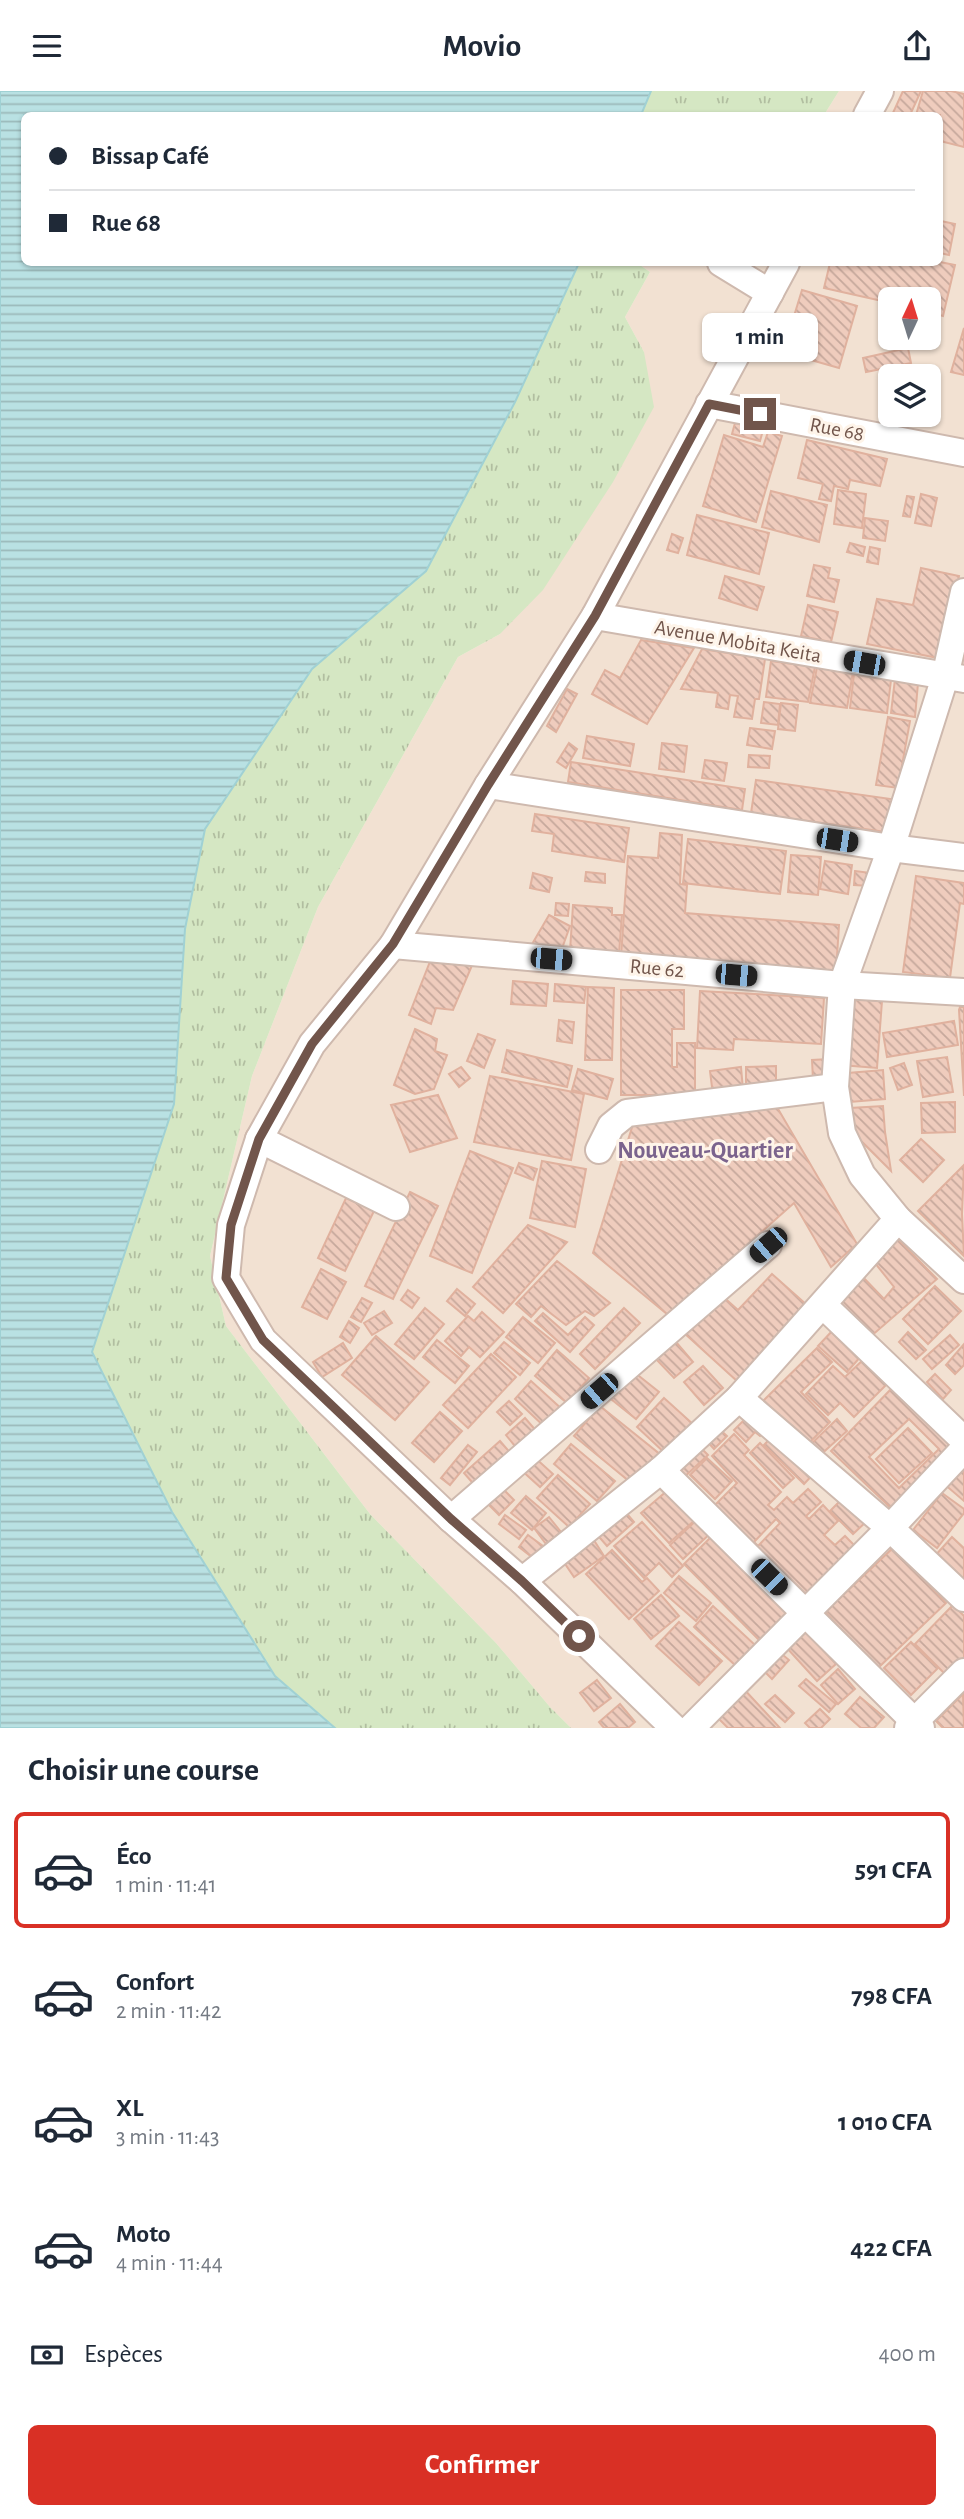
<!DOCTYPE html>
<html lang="fr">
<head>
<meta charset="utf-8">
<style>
  :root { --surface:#fff; --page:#f2f2f3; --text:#1f2937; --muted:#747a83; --line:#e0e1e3; --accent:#d93025 }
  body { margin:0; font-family:"Alegreya Sans",sans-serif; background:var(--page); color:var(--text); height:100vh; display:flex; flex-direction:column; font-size:26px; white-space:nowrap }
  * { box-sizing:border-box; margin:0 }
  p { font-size:23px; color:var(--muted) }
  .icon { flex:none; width:38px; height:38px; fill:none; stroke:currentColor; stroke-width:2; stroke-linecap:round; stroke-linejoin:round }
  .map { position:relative; height:1637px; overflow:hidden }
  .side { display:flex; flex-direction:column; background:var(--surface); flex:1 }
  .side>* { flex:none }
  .guide { position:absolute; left:21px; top:21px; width:922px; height:154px; border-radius:10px; box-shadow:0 2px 5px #0004; display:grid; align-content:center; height:154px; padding:0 28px; background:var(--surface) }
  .needle { width:46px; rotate:4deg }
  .fabs { position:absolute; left:878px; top:196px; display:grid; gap:14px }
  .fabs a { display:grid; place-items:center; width:63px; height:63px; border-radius:10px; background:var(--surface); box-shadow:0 2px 5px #0004; font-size:35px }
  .end { position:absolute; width:32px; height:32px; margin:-16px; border:9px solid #71554b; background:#fff; box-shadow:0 0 0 4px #fff }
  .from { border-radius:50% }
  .bubble { position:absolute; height:49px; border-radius:10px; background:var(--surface); box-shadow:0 2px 5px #0004; font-size:23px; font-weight:600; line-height:49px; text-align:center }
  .car { position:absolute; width:21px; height:42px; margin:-21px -10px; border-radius:9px; box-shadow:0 0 5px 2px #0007; background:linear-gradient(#222 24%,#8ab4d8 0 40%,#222 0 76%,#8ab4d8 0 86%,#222 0) }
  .guide b { display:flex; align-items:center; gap:24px; height:66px; font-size:26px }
  .guide b+b { border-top:2px solid var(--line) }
  .guide i { width:18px; height:18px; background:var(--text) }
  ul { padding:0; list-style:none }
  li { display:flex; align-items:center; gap:21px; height:116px; margin:0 14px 10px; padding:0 14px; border:4px solid transparent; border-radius:10px }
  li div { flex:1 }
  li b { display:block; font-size:26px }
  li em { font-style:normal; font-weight:600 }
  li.current { border-color:var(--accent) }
  li>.icon { width:63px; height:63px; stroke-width:1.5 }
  h2 { padding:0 28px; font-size:32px; line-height:84px }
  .pay { display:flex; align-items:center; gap:18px; height:77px; padding:0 28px; font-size:26px }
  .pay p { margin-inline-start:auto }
  .button { display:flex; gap:14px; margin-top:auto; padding:14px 28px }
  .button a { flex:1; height:80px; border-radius:10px; background:var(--accent); color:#fff; font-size:28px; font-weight:600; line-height:80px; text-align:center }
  header { display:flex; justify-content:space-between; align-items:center; height:91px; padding:0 28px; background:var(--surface); font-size:32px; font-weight:600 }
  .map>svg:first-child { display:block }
</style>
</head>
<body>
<header><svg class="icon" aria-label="menu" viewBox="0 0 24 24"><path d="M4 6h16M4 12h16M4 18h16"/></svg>Movio<svg class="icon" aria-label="share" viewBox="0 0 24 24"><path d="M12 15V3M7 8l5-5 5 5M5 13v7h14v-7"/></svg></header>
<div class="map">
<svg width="964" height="1637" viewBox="0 0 964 1637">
  <defs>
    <pattern id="grass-tufts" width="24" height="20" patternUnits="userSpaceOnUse" patternTransform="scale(1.75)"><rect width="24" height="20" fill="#d5e7c3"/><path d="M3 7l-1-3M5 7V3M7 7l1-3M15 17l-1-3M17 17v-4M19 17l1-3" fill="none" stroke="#b1bea0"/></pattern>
    <pattern id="water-rules" width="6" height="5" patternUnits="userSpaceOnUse" patternTransform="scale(1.75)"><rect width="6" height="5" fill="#b9e1e3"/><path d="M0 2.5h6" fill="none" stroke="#9bb9ba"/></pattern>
    <pattern id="building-back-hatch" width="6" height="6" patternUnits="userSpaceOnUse" patternTransform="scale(1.75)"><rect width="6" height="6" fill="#efccbd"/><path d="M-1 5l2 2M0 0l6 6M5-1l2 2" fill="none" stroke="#c6a89c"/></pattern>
  </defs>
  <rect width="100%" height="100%" fill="#fbf0e3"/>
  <!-- residential -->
  <path fill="#f2e1d2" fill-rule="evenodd" d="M839,0h125v1637h-393l-21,-21 -54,-64 -126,-129 -144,-188 -16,-70 42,-180 66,-169 140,-250 42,-23 144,-282 -19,-35 25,-45 -13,-9h303v-148h-116zM891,208h38v39h-38zM891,285h38v39h-38z"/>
  <!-- grass -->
  <g fill="url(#grass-tufts)">
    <polygon points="651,0 839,0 824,24 641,24"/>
    <polygon points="579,172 637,172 650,181 625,226 644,261 654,316 613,391 543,499 500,543 458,566 318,816 252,985 210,1165 226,1235 370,1423 496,1552 550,1616 571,1637 335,1637 275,1585 172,1421 92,1261 174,1014 185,838 205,738 312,578 426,480 515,311"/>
  </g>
  <!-- water -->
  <polygon fill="url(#water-rules)" stroke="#a0d1d4" stroke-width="2" points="0,0 651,0 641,24 24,24 24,172 579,172 515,311 426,480 312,578 205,738 185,838 174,1013 92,1261 172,1421 275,1585 335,1637 0,1637"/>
  <!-- building -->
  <g fill="url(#building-back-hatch)" stroke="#e0b19e" stroke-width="2" fill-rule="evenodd">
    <polygon points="903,0 921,0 910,24 892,24"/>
    <polygon points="923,0 951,0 964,3 964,56 940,50 940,24 916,24"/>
    <polygon points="941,130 955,133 949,164 940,162"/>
    <polygon points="940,171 955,174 943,225 929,221 929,208 891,208 891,212 824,197 830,172"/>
    <polygon points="802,199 857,215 839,277 783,261"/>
    <polygon points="964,237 964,284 951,281"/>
    <polygon points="908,257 911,272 866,281 863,267"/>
    <polygon points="735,332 763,339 760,350 732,343"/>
    <polygon points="768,341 782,345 756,431 703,415 724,344 763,356"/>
    <polygon points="807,349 887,368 880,395 850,389 848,398 834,395 831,410 819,408 823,393 798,387"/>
    <polygon points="838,399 866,403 862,437 834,433"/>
    <polygon points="771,400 827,414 819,451 762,436"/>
    <polygon points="921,403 937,407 931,435 915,432"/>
    <polygon points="907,405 914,406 910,426 903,425"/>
    <polygon points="697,424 769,442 759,483 687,464"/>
    <polygon points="865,427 888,430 885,450 863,447"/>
    <polygon points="672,443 683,447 678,462 667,459"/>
    <polygon points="850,452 865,456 863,465 847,461"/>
    <polygon points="870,456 880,458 878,473 867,471"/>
    <polygon points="814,474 830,477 828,487 839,489 834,511 807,505"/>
    <polygon points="921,477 959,485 943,568 867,553 877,508 913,514"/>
    <polygon points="725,485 764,496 757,519 719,507"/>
    <polygon points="808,514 838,521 831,551 801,545"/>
    <polygon points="641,549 694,557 647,633 592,603 605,579 620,587"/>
    <polygon points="702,558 765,568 759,608 755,608 752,628 734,626 738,605 730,604 728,618 716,616 718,602 681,598"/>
    <polygon points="771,570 815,576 808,611 766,606"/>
    <polygon points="817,576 853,581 847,617 810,612"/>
    <polygon points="854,583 891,589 887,622 850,617"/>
    <polygon points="895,588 918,592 915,626 891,622"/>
    <polygon points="567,598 577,603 556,641 547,635"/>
    <polygon points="764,611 780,613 778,634 761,632"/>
    <polygon points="781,612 798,614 795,640 778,638"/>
    <polygon points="888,626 910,630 898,697 876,694"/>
    <polygon points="750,637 775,640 772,658 747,654"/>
    <polygon points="587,645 634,653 630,675 583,667"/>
    <polygon points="569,652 577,658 566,677 557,671"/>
    <polygon points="662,652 687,655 684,681 659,678"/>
    <polygon points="749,664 770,665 769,677 748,676"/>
    <polygon points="705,669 727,672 724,690 702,687"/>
    <polygon points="571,671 745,698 742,719 568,691"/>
    <polygon points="756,689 898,709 893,742 751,722"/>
    <polygon points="535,723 629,737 624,771 552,760 554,743 532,740"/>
    <polygon points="660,742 682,744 680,793 687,794 685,822 839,834 836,881 621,865 628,765 658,767"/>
    <polygon points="688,748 786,760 780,803 683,792"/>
    <polygon points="791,764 821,766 818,804 788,801"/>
    <polygon points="825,770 852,774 848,803 820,798"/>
    <polygon points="855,780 871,782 870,795 854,794"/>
    <polygon points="586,781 605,783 605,792 585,790"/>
    <polygon points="533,782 552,787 549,801 530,797"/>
    <polygon points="916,785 964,792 964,813 960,812 950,887 903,881"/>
    <polygon points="556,812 569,813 568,825 555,824"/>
    <polygon points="573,814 612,817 612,824 622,824 619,863 570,860"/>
    <polygon points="549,824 570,835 560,863 531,855"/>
    <polygon points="431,868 473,872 453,919 436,917 431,933 409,924"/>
    <polygon points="513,890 548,893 546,915 511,913"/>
    <polygon points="555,893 586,896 584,912 554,910"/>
    <polygon points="588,896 614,897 612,969 585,969"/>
    <polygon points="621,899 684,899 684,938 672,938 672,976 677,976 677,952 695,952 695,1004 621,1004"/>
    <polygon points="700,900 824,907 821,953 734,948 733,959 697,957"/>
    <polygon points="846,907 882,910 877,977 841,974"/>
    <polygon points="960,916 964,916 964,1005 959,919"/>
    <polygon points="559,929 574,931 572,952 557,950"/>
    <polygon points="954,930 958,954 887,966 883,942"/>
    <polygon points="415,938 437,948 435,960 447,964 434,998 415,1003 394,994"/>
    <polygon points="478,943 495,949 484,977 467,970"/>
    <polygon points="507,959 572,975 567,996 502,981"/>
    <polygon points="947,966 953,1001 923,1006 917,970"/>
    <polygon points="829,968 829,989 813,989 812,969"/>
    <polygon points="904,972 912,994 898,999 890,977"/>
    <polygon points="776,975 776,995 746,997 746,976"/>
    <polygon points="461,976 470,987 459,996 449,983"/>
    <polygon points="741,976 743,999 713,1004 710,980"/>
    <polygon points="578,978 613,988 607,1008 572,999"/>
    <polygon points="883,979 885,1008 850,1011 848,982"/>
    <polygon points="490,985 584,1003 571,1069 474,1051"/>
    <polygon points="438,1004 457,1047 410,1061 391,1014"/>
    <polygon points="774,1011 857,1153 831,1176 794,1112 668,1224 593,1162 634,1030"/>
    <polygon points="955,1011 955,1041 922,1042 921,1012"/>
    <polygon points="883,1015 885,1041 891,1080 853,1042 850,1017"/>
    <polygon points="921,1048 944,1069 923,1091 900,1069"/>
    <polygon points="470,1060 513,1077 472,1182 430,1165"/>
    <polygon points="542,1070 586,1078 575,1136 530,1127"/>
    <polygon points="519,1072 537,1078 533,1089 515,1082"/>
    <polygon points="964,1074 962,1123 964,1165 918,1120"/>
    <polygon points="410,1101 438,1115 393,1208 365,1195"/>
    <polygon points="346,1107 374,1120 345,1180 318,1167"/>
    <polygon points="528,1134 567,1151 503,1222 473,1196"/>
    <polygon points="898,1148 937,1188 869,1247 833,1210 863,1186 884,1208 894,1196 875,1172"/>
    <polygon points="557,1170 610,1212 594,1225 585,1220 566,1234 541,1215 531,1226 516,1213"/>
    <polygon points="321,1178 346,1191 327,1228 302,1216"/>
    <polygon points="772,1183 807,1214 737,1290 684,1242 720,1203 738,1219"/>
    <polygon points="935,1195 961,1220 928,1253 903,1228"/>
    <polygon points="457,1198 475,1213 465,1225 447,1210"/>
    <polygon points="408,1199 419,1207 412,1217 401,1209"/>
    <polygon points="362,1207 372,1212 361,1231 351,1226"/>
    <polygon points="425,1217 444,1233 414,1268 395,1253"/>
    <polygon points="624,1217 640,1232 595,1278 580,1263"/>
    <polygon points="384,1220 392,1232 372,1244 364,1232"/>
    <polygon points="482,1221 504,1241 480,1266 469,1256 461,1265 445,1250 468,1225 474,1230"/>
    <polygon points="543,1222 568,1244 585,1226 594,1234 570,1261 535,1230"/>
    <polygon points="523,1226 555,1252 538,1272 506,1246"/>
    <polygon points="349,1230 359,1237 350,1252 340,1246"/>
    <polygon points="834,1238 862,1264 847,1281 818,1255"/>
    <polygon points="908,1241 926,1259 916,1268 899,1251"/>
    <polygon points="950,1244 959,1254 932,1278 923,1268"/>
    <polygon points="376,1245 429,1291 395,1329 342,1284"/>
    <polygon points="437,1249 469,1275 455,1292 423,1266"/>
    <polygon points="504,1251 530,1272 520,1284 494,1262"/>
    <polygon points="676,1251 693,1271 674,1287 656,1268"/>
    <polygon points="343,1252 352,1267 322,1286 313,1271"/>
    <polygon points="964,1253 964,1274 955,1283 946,1274"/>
    <polygon points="817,1257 832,1271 801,1301 830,1331 806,1355 762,1311"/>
    <polygon points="557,1259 589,1287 567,1312 535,1285"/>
    <polygon points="491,1263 516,1286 468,1337 443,1314"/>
    <polygon points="864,1268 888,1292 854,1326 840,1312 828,1324 806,1303 833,1275 845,1286"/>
    <polygon points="703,1275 723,1297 704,1314 684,1291"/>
    <polygon points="634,1281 659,1301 636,1328 611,1308"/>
    <polygon points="935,1283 951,1299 943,1308 927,1291"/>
    <polygon points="531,1290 563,1319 546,1337 515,1308"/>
    <path d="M894,1295l62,59 -63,65 -62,-59zM909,1328l30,30 -40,39 -30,-31z"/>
    <polygon points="664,1307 694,1334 667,1364 637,1336"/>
    <polygon points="509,1310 522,1323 510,1334 497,1321"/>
    <polygon points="600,1315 661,1364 635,1395 574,1345"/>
    <polygon points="440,1321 462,1340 434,1371 412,1352"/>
    <polygon points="525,1327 538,1342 518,1359 506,1344"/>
    <polygon points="745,1328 770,1335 760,1345 755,1341 746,1351 734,1339"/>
    <polygon points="837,1328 847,1340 818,1366 808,1356"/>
    <polygon points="716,1335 727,1345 714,1358 704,1347"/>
    <polygon points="908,1337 932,1362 899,1392 876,1368"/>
    <polygon points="777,1340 817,1379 804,1393 764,1354"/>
    <path d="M734,1343l15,16 -5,5 37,37 -13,13 6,5 13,-13 6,6 15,-14 13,13 -15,14 3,3 14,-14 15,16 -14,14 11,10 10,-9 12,12 -54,59 -59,-73 -29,-29 22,-22 -25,-27zM776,1428l4,4 -22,23 -4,-4z"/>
    <polygon points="500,1350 514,1366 478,1398 464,1382"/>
    <polygon points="760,1352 794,1387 783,1397 750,1362"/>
    <polygon points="571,1353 615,1390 597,1410 554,1373"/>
    <polygon points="697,1353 708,1364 681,1389 670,1377"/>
    <polygon points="468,1354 477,1361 450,1394 441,1387"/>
    <polygon points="533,1365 553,1383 540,1396 520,1378"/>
    <polygon points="707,1367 732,1390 715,1408 690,1384"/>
    <polygon points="964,1371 964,1410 943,1392"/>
    <polygon points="558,1384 590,1413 569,1436 537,1407"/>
    <polygon points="498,1393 514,1409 499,1424 483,1408"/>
    <polygon points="668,1399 695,1429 669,1452 641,1422"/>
    <polygon points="942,1402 964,1418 964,1422 937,1457 913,1439"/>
    <polygon points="526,1405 546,1422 532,1439 511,1422"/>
    <polygon points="844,1406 868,1429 853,1443 830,1420"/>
    <polygon points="621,1416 634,1431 607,1455 594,1440"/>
    <polygon points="505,1424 526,1439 519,1448 499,1433"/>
    <polygon points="702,1424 715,1438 683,1468 670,1454"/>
    <polygon points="549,1426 561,1441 546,1453 534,1437"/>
    <polygon points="642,1431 683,1475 672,1486 659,1472 644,1487 614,1455"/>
    <polygon points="590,1443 604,1465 574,1486 559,1464"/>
    <polygon points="528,1444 547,1458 537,1470 519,1456"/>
    <polygon points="712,1445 790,1524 762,1552 684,1473"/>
    <polygon points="952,1446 964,1457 964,1494 933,1467"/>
    <polygon points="894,1456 946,1512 878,1577 825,1521"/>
    <polygon points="612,1459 642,1491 647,1487 659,1500 629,1528 586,1483"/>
    <polygon points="679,1485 711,1512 696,1530 664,1502"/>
    <polygon points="661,1504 679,1525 651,1548 634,1528"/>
    <polygon points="953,1514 964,1525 964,1576 951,1589 915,1553"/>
    <polygon points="713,1515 755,1554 736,1575 694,1536"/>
    <polygon points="679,1531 722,1570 699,1594 656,1555"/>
    <polygon points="804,1539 836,1573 817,1590 786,1556"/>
    <polygon points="911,1551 938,1577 911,1604 884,1577"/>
    <polygon points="777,1559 789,1569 772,1588 761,1577"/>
    <polygon points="838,1578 855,1598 838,1613 821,1594"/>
    <polygon points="806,1588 836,1613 829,1621 799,1595"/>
    <polygon points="597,1589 611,1607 594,1620 580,1602"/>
    <polygon points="742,1596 780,1637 728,1637 713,1622"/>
    <polygon points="963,1603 964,1637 943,1637 936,1630"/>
    <polygon points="775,1604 794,1622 785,1631 765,1613"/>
    <polygon points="860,1606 884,1626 874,1637 861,1637 845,1623"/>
    <polygon points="620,1613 635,1631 628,1637 604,1637 599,1631"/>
    <polygon points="820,1618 830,1628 821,1637 810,1637 805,1632"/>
  </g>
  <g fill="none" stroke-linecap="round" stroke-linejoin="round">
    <!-- minor casing -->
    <g stroke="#ceb9ae" stroke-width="30">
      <g id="minor">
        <polyline points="867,24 880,0"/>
        <polyline points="721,172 770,202"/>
        <polyline points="709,313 964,362"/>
        <polyline points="964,501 945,586 891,757 842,894 835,996 842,1042 862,1084 898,1128 964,1189"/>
        <polyline points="595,525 964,588"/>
        <polyline points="488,694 891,757 964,766"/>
        <polyline points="393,854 842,894 964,901"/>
        <polyline points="259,1048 396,1116"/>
        <polyline points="599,1059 611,1035 627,1022 835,996"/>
        <polyline points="823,1214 964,1349"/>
        <polyline points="739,1307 890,1437 964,1507"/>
        <polyline points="661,1379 921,1637"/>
        <polyline points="451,1428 768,1154"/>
        <polyline points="522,1490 661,1379 739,1307 898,1128"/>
        <polyline points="674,1637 522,1490 451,1428 263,1249 226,1187 231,1134 259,1048 312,953 393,854 488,694 595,525 786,172"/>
        <polyline points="691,1637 890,1437 964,1358"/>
        <polyline points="908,1637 964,1581"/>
      </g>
    </g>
    <!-- minor -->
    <use href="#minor" stroke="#fff" stroke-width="26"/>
  </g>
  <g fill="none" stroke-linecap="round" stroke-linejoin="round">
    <!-- route -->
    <polyline stroke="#71554b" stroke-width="9" points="579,1545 522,1490 451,1428 263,1249 226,1187 231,1134 259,1048 312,953 393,853 488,694 595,525 709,313 760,323"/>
  </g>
  <g text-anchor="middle" stroke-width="6" stroke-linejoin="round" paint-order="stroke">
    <!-- street labels -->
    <g font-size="21" fill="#71554b" stroke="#fef4e9">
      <text transform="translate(837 338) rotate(11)" y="7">Rue 68</text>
      <text transform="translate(738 550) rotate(10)" y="7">Avenue Mobita Keita</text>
      <text transform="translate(657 877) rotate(5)" y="7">Rue 62</text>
    </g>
    <!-- quarter labels -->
    <g font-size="24" font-weight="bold" fill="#7b638d" stroke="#fef4e9">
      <text x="705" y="1067">Nouveau-Quartier</text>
    </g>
  </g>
</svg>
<div class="fabs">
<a><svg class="needle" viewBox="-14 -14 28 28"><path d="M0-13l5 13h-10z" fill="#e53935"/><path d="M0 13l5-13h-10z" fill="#747a83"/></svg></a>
<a><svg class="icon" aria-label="layers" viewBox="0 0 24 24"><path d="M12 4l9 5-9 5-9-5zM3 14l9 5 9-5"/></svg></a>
</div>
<i class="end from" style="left:579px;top:1545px"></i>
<i class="end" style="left:760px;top:323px"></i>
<div class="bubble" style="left:702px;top:222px;width:116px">1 min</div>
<i class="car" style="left:864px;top:572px;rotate:280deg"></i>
<i class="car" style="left:837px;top:749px;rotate:99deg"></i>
<i class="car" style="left:551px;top:868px;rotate:95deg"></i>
<i class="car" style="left:736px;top:884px;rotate:95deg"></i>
<i class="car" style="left:768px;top:1154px;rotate:229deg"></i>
<i class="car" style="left:599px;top:1300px;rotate:229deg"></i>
<i class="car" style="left:769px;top:1486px;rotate:135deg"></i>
<div class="guide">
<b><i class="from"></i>Bissap Café</b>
<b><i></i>Rue 68</b>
</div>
</div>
<section class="side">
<h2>Choisir une course</h2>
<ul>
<li class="current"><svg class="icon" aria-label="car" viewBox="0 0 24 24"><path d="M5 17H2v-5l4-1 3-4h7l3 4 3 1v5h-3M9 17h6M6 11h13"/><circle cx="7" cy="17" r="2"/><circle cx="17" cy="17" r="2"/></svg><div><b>Éco</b><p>1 min · 11:41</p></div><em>591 CFA</em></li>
<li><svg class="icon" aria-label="car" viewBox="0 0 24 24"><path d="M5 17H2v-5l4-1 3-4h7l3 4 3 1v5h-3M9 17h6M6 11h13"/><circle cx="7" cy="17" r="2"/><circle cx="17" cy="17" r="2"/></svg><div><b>Confort</b><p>2 min · 11:42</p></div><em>798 CFA</em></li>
<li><svg class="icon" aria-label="car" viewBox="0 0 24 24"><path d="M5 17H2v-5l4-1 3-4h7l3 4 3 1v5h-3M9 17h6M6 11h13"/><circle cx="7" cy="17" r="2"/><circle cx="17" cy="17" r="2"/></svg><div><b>XL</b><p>3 min · 11:43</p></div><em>1 010 CFA</em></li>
<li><svg class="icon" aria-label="car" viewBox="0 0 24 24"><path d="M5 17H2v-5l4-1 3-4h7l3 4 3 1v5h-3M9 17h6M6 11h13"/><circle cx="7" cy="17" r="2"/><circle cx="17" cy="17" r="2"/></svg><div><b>Moto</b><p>4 min · 11:44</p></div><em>422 CFA</em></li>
</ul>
<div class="pay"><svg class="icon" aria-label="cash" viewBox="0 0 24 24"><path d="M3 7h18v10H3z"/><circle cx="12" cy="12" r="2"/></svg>Espèces<p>400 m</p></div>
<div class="button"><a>Confirmer</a></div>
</section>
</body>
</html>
